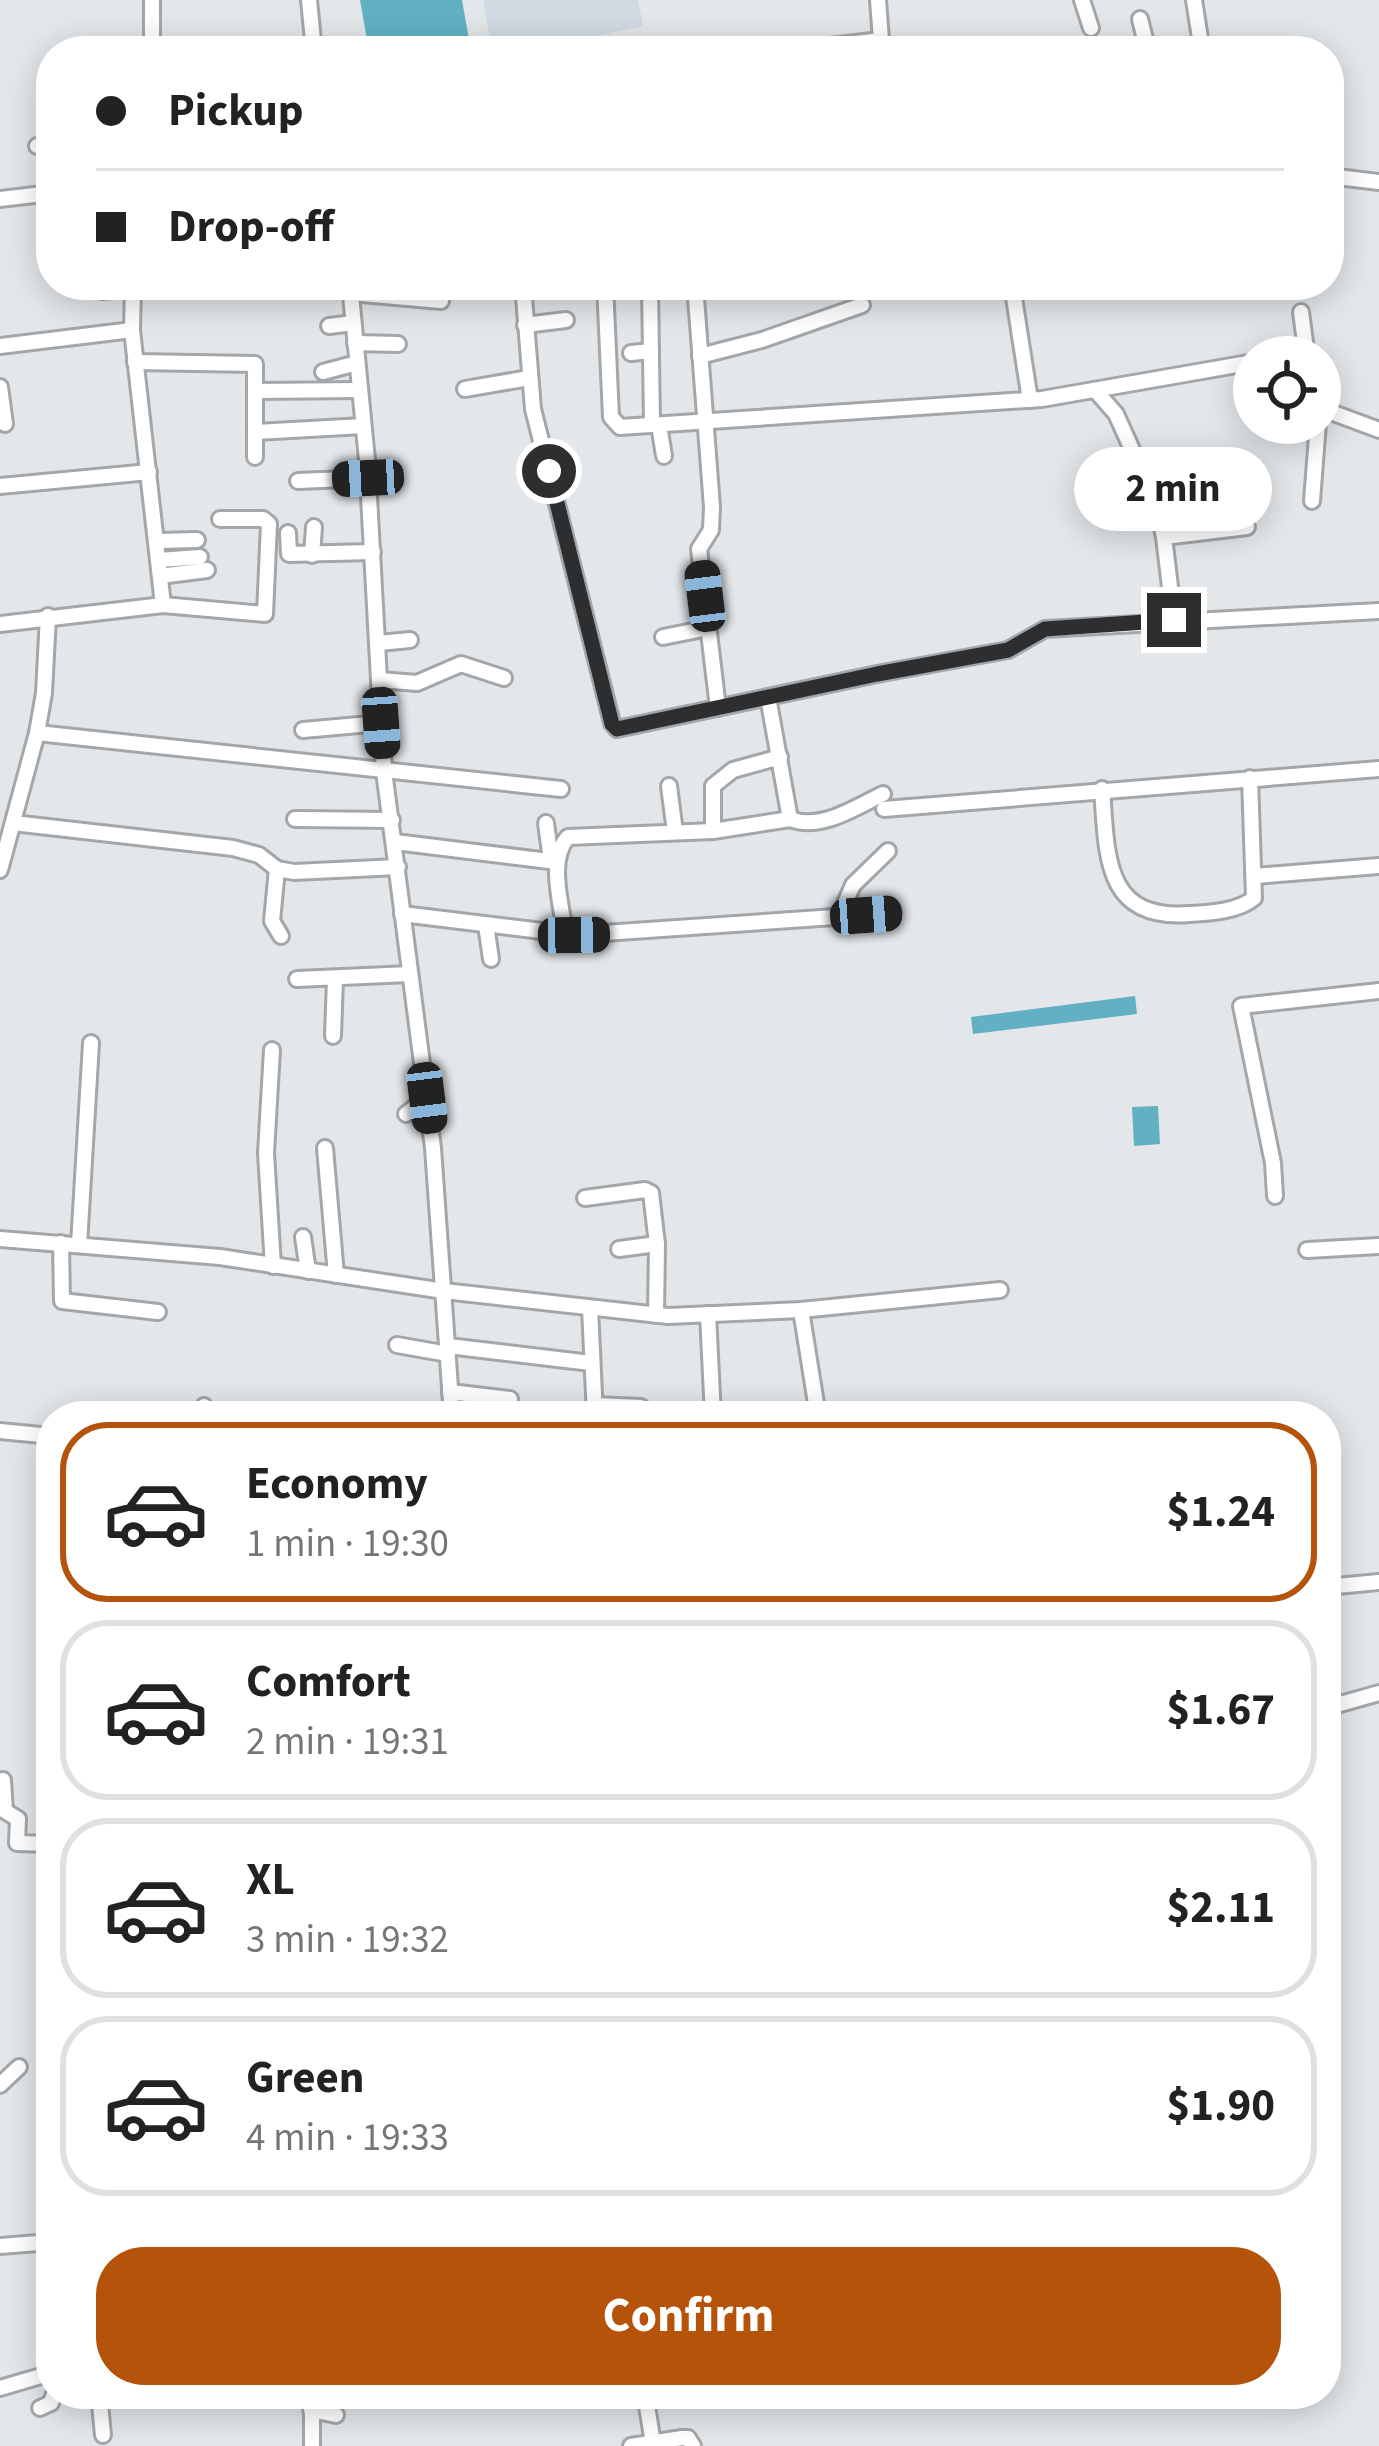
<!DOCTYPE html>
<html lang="en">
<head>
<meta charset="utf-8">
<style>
  :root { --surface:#fff; --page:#f2f2f2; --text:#222; --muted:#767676; --line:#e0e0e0; --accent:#b45309 }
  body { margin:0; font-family:"Source Sans 3",sans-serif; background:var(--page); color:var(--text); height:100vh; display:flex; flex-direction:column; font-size:45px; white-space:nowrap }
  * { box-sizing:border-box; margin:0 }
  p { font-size:39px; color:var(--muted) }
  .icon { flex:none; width:66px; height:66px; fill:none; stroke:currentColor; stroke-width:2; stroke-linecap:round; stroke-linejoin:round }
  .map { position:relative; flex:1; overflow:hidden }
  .side { position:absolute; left:36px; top:1401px; width:1305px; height:1008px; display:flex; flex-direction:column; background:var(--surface); border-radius:48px; box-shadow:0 6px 30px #0003 }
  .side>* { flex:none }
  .top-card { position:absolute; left:36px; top:36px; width:1308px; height:264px; border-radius:48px; box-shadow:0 6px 30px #0003; display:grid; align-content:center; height:264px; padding:0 60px; background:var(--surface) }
  .tools { position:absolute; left:1233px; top:336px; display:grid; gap:24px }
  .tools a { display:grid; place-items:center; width:108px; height:108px; border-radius:50%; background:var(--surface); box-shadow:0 6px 30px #0003; font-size:60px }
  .end { position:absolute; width:54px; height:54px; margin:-27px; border:15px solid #2d2e30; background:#fff; box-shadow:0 0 0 6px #fff }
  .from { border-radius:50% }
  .bubble { position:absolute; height:84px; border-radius:42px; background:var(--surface); box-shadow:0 6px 30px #0003; font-size:39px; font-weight:700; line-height:84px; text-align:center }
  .car { position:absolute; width:36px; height:72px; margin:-36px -18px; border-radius:15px; box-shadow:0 0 9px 3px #0007; background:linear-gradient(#222 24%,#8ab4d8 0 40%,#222 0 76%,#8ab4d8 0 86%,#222 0) }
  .top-card b { display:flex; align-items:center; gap:42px; height:114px; font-size:45px }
  .top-card b+b { border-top:3px solid var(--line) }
  .top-card i { width:30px; height:30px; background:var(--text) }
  ul { padding:21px 0 0; list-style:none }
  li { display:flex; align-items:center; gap:36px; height:180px; margin:0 24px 18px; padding:0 36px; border:6px solid var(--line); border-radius:48px }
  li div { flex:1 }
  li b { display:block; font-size:45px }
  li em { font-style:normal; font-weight:700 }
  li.active { border-color:var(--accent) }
  li>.icon { width:108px; height:108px; stroke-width:1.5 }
  .button { display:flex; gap:24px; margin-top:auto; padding:24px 60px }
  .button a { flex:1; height:138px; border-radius:48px; background:var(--accent); color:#fff; font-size:48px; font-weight:700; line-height:138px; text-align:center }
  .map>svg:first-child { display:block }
</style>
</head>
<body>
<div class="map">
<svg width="1379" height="2446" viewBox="0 0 1379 2446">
  <rect width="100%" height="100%" fill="#e3e7ea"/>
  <!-- built -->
  <polygon fill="#d1dae2" points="483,0 638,0 643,26 529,51 492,51"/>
  <!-- water -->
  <g fill="#61b1c3">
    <polygon points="360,0 462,0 471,51 369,51"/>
    <polygon points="1135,996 1137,1014 973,1034 971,1017"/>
    <polygon points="1158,1106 1160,1144 1134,1146 1132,1107"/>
  </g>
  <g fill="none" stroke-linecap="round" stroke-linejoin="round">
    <!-- minor casing -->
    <g stroke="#a3a7aa" stroke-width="20">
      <g id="minor">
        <polyline points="309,0 314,51"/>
        <polyline points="1082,0 1091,28"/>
        <polyline points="1194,0 1202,51"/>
        <polyline points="1140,19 1148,51"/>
        <polyline points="152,51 152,0"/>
        <polyline points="787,51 881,40 878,0"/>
        <polyline points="37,146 51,145"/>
        <polyline points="1329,176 1379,182"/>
        <polyline points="0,199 51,193"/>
        <polyline points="133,285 132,330 163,605"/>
        <polyline points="350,285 367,460 384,771 433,1148 452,1416"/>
        <polyline points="523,285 533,409 612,723 617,729 877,674 1008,650 1045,629 1379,611"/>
        <polyline points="605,285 611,417 620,427 1042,399 1254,362"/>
        <polyline points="650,285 652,425"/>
        <polyline points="695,285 712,507 711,530 699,549 718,708"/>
        <polyline points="1012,285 1030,400"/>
        <polyline points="857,287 871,285"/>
        <polyline points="102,291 133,288"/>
        <polyline points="351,293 441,301"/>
        <polyline points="1301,312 1307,357"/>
        <polyline points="525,325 566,320"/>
        <polyline points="329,326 353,323"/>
        <polyline points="355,343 398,344"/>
        <polyline points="0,346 132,330"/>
        <polyline points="631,353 651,351"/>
        <polyline points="700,356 762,340 862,305"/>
        <polyline points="135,362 255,364 255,457"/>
        <polyline points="323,372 357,363"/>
        <polyline points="0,387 5,424"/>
        <polyline points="465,389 529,378"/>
        <polyline points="1095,390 1116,414 1134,454 1150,473 1164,537 1174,620"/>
        <polyline points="256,391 360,390"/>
        <polyline points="1320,408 1379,430"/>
        <polyline points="659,425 664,456"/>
        <polyline points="256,432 363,426"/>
        <polyline points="298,481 368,478"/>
        <polyline points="0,486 149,472"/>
        <polyline points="1312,501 1318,423"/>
        <polyline points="288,533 289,554 373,552"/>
        <polyline points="1164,537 1247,527"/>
        <polyline points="158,541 197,540"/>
        <polyline points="312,555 314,527"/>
        <polyline points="159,560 200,557"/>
        <polyline points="160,576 207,570"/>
        <polyline points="0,624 163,605 265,614 269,524 263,519 220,519"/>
        <polyline points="663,637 708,628"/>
        <polyline points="379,643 410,640"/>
        <polyline points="380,680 417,683 461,664 504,678"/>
        <polyline points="303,730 381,723"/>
        <polyline points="37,733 561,789"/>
        <polyline points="669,786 675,832"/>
        <path d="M1102,789c5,65 1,132 88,125 20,-1 49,-3 64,-16l-4,-120"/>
        <polyline points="884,809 1379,769"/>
        <polyline points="295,819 392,820"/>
        <path d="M790,819c31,12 66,-12 93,-25"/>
        <polyline points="13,823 233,848 259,855 277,869 294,872 398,867"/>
        <polyline points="546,823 551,860"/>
        <polyline points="713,831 713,786 733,770 780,757"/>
        <polyline points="395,842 557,862"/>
        <polyline points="277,869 272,921 281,936"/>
        <polyline points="0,870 37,733 44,693 48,616"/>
        <polyline points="1255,876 1379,866"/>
        <polyline points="402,914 575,935 893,913"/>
        <polyline points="839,917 853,885 888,851"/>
        <polyline points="486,925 491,959"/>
        <path d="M565,934c-3,-29 -18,-74 3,-97l145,-6 77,-12 -22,-122"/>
        <polyline points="297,979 410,974"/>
        <polyline points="333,1036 335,979"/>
        <polyline points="272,1050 266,1153 273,1266"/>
        <polyline points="406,1114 427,1098"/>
        <polyline points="325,1148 336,1275"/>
        <polyline points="1275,1196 1273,1163 1241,1006 1379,991"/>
        <polyline points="585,1198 645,1190 651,1193 657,1244 656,1315"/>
        <polyline points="303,1237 308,1271"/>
        <polyline points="0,1239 220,1257 444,1291 668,1316 801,1310 1000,1290"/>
        <polyline points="61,1243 62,1301 158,1312"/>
        <polyline points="79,1245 91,1043"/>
        <polyline points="619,1249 657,1244"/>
        <polyline points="1307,1250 1379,1246"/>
        <polyline points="590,1308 595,1416"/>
        <polyline points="801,1310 818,1416"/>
        <polyline points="708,1314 713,1416"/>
        <polyline points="397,1345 448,1354"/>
        <polyline points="448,1346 591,1363"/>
        <polyline points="450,1392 510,1399"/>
        <polyline points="594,1405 641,1407"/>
        <polyline points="204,1406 205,1416"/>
        <polyline points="0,1431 51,1436"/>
        <polyline points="1326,1587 1379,1582"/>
        <polyline points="1326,1708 1379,1693"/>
        <polyline points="3,1780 5,1811 18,1819 17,1843 51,1844"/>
        <polyline points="0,2085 19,2067"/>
        <polyline points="0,2246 51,2242"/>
        <polyline points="0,2388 51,2373"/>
        <polyline points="99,2394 103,2435"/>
        <polyline points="312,2394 312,2446"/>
        <polyline points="645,2394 653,2443"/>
        <polyline points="40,2408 51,2403 54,2394"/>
        <polyline points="311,2410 336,2415"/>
        <polyline points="631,2446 682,2438 688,2438 693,2446"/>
      </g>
    </g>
    <!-- minor -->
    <use href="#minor" stroke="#fff" stroke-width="14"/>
  </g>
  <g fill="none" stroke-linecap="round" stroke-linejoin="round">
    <!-- route -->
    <polyline stroke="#2d2e30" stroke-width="15" points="549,471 612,724 617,729 877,674 1008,650 1045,629 1174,620"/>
  </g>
</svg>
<div class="tools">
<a><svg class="icon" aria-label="locate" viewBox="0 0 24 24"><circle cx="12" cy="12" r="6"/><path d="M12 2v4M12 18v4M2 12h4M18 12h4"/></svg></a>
</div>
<i class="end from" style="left:549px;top:471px"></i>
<i class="end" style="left:1174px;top:620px"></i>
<div class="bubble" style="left:1074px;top:447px;width:198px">2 min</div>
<i class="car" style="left:368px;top:478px;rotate:267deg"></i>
<i class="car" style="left:705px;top:596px;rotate:353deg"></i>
<i class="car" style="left:381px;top:723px;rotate:176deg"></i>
<i class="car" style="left:866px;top:915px;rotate:86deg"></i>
<i class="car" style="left:574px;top:935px;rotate:89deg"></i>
<i class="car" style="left:427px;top:1098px;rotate:173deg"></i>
<div class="top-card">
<b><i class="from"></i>Pickup</b>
<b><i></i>Drop-off</b>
</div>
<section class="side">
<ul>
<li class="active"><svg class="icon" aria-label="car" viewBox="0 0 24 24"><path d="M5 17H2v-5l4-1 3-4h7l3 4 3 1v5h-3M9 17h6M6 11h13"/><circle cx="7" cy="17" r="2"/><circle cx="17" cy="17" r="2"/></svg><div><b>Economy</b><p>1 min · 19:30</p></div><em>$1.24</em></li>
<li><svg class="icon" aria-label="car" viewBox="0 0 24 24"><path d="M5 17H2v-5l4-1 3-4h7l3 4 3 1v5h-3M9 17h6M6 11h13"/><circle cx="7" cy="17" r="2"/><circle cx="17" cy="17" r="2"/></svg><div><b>Comfort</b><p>2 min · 19:31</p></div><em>$1.67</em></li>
<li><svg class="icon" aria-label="car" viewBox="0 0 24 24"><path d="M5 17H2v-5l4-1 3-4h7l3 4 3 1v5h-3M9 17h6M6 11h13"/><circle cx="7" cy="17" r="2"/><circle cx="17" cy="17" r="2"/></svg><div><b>XL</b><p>3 min · 19:32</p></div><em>$2.11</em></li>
<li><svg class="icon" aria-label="car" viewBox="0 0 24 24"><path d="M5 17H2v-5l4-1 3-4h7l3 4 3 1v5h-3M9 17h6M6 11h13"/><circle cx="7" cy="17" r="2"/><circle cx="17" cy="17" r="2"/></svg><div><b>Green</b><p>4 min · 19:33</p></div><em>$1.90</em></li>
</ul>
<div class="button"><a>Confirm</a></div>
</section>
</div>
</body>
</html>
